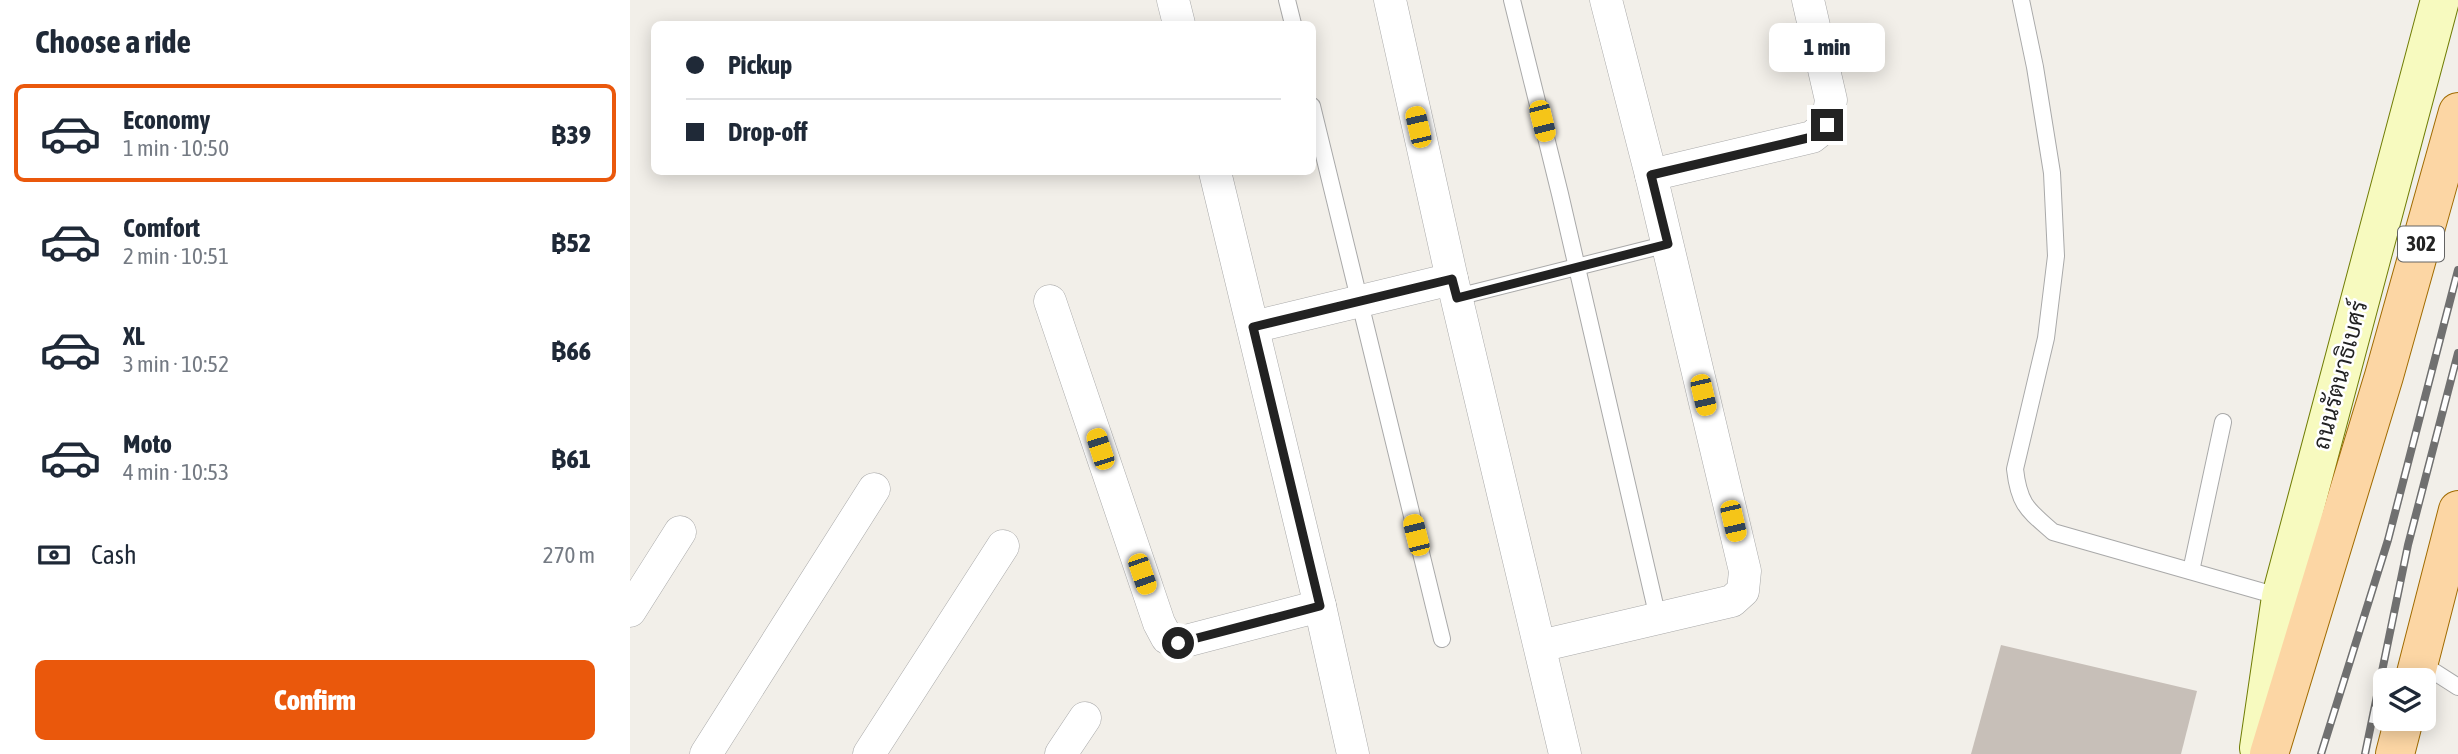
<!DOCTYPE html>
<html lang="en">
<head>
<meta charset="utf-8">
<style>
  :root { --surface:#fff; --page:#f6f6f7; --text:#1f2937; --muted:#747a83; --line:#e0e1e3; --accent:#ea580c }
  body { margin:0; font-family:"Asap Condensed",Sarabun,sans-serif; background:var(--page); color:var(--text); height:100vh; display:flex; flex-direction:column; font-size:26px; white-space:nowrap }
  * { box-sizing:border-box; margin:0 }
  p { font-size:23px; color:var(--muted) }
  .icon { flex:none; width:38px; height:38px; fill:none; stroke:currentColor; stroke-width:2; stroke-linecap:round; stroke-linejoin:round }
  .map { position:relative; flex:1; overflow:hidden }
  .drawer { display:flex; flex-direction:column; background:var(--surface); width:630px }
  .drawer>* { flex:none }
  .banner { position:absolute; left:21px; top:21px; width:665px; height:154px; border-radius:10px; box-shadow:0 4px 18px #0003; display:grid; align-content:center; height:154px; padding:0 35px; background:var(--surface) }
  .tools { position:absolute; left:1743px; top:668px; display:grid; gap:14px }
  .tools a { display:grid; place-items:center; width:63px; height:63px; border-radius:10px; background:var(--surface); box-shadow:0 4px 18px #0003; font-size:35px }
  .end { position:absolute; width:32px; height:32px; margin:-16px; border:9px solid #222; background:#fff; box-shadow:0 0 0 4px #fff }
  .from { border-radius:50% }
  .bubble { position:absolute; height:49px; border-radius:10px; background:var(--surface); box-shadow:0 4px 18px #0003; font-size:23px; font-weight:800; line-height:49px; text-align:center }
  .car { position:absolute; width:21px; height:42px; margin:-21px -10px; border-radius:9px; box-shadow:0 0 5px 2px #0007; background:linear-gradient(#f5c518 24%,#345 0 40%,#f5c518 0 76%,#345 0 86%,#f5c518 0) }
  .banner b { display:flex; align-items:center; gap:24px; height:66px; font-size:26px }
  .banner b+b { border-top:2px solid var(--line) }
  .banner i { width:18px; height:18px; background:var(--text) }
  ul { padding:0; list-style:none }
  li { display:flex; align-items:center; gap:21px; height:98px; margin:0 14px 10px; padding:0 21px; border:4px solid transparent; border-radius:10px }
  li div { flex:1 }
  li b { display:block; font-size:26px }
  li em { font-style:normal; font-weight:800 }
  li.current { border-color:var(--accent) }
  li>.icon { width:63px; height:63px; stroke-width:1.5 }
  h2 { padding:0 35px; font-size:32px; line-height:84px }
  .pay { display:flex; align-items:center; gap:18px; height:77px; padding:0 35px; font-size:26px }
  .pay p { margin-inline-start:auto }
  .button { display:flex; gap:14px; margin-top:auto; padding:14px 35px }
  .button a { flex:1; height:80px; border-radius:10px; background:var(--accent); color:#fff; font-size:28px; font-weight:800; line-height:80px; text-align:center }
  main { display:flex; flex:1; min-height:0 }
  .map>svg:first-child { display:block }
</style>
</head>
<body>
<main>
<section class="drawer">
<h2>Choose a ride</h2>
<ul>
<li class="current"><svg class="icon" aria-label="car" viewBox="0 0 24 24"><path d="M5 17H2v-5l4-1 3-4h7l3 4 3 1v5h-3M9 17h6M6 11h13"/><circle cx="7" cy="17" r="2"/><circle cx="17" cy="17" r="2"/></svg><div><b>Economy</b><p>1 min · 10:50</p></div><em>฿39</em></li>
<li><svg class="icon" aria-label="car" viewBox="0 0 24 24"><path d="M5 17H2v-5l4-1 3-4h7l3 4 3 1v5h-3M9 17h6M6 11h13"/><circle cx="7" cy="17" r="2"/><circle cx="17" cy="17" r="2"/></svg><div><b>Comfort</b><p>2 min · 10:51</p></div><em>฿52</em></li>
<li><svg class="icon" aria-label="car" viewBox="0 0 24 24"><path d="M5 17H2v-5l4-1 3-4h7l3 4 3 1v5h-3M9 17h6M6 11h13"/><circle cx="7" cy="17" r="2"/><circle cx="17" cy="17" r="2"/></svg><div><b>XL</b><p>3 min · 10:52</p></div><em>฿66</em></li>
<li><svg class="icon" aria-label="car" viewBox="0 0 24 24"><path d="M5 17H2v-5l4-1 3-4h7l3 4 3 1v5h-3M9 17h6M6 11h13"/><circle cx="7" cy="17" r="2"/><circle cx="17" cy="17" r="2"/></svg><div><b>Moto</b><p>4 min · 10:53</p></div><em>฿61</em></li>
</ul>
<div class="pay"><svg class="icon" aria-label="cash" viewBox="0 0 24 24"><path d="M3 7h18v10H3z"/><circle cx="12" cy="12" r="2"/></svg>Cash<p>270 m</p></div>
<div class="button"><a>Confirm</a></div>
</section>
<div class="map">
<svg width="1828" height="754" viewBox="0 0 1828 754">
  <rect width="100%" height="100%" fill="#f2efe9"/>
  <!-- building -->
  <polygon fill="#c7bfb8" points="1371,645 1567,691 1551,754 1341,754"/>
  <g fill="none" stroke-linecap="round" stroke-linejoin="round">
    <!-- lane casing -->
    <g stroke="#a9a9a9" stroke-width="18">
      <g id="lane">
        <polyline points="657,0 663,24"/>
        <polyline points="882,0 930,194 1028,618"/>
        <path d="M1391,0l14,67 17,106 4,83 -10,82 -31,131c4,36 13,41 38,63l228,65"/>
        <polyline points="682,106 812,639"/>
        <polyline points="827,297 1038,244"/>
        <polyline points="1561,571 1593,422"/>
        <polyline points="1789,662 1828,687"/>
      </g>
    </g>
    <!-- street casing -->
    <g stroke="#a9a9a9" stroke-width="33">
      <g id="street">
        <polyline points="543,0 549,24"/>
        <polyline points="760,0 822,279 935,754"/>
        <polyline points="585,172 690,606 723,754"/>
        <polyline points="1021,175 1182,137 1197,125 1201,100 1178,0"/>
        <polyline points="420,301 529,623 537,638 548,643 690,606"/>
        <polyline points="623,327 822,279"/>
        <polyline points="0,611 50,532"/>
        <polyline points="910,646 1102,601 1113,591 1115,571 1021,175 976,0"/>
        <polyline points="76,754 244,489"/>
        <polyline points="239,754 373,546"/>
        <polyline points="431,754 455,718"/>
      </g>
    </g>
    <!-- secondary casing -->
    <g stroke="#707d05" stroke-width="40">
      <polyline id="secondary" points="1629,748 1651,597 1810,0"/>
    </g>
    <!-- primary casing -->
    <g stroke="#a06b00" stroke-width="40">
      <g id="primary">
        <polyline points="1784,681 1828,510"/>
        <polyline points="1639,754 1754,376 1828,112"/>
        <polyline points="1765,754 1774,719"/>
      </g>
    </g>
    <!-- lane -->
    <use href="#lane" stroke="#fff" stroke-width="16"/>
    <!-- street -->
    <use href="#street" stroke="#fff" stroke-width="32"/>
    <!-- secondary -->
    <use href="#secondary" stroke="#f7fabf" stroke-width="38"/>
    <!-- primary -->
    <use href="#primary" stroke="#fcd6a4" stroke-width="38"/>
    <!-- rail casing -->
    <g stroke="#707070" stroke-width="8">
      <g id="rail">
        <polyline points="1691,754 1758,540 1828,270"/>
        <polyline points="1735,754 1778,545 1828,353"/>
      </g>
    </g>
    <!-- rail -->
    <use href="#rail" stroke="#fff" stroke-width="5" stroke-dasharray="16" stroke-linecap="butt"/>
  </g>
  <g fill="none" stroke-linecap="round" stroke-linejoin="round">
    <!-- route -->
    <polyline stroke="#222" stroke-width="9" points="548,643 690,606 623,327 822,279 827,298 1038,244 1021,175 1182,137 1197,125"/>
  </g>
  <g text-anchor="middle" stroke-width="5" stroke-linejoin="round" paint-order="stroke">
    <!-- shield labels -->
    <rect fill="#fff" stroke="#646464" stroke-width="2" x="1768" y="226.5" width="46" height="35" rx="5"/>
    <g font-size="21" font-weight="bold" fill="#222">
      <text x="1791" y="251">302</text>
    </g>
    <!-- street labels -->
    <g font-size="23" fill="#222" stroke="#fff">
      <text transform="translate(1710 375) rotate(-75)" y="8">ถนนรัตนาธิเบศร์</text>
    </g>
  </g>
</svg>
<div class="tools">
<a><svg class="icon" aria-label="layers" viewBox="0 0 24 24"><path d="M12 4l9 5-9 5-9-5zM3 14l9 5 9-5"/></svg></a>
</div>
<i class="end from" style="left:548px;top:643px"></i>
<i class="end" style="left:1197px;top:125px"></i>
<div class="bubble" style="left:1139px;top:23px;width:116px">1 min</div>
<i class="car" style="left:912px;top:121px;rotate:166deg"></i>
<i class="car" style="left:788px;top:127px;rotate:347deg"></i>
<i class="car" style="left:1073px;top:395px;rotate:167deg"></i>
<i class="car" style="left:470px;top:449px;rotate:342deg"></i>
<i class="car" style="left:1103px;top:521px;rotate:167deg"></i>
<i class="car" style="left:786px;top:535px;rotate:346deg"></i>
<i class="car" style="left:512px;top:574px;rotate:161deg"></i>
<div class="banner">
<b><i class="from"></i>Pickup</b>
<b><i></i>Drop-off</b>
</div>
</div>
</main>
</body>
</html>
